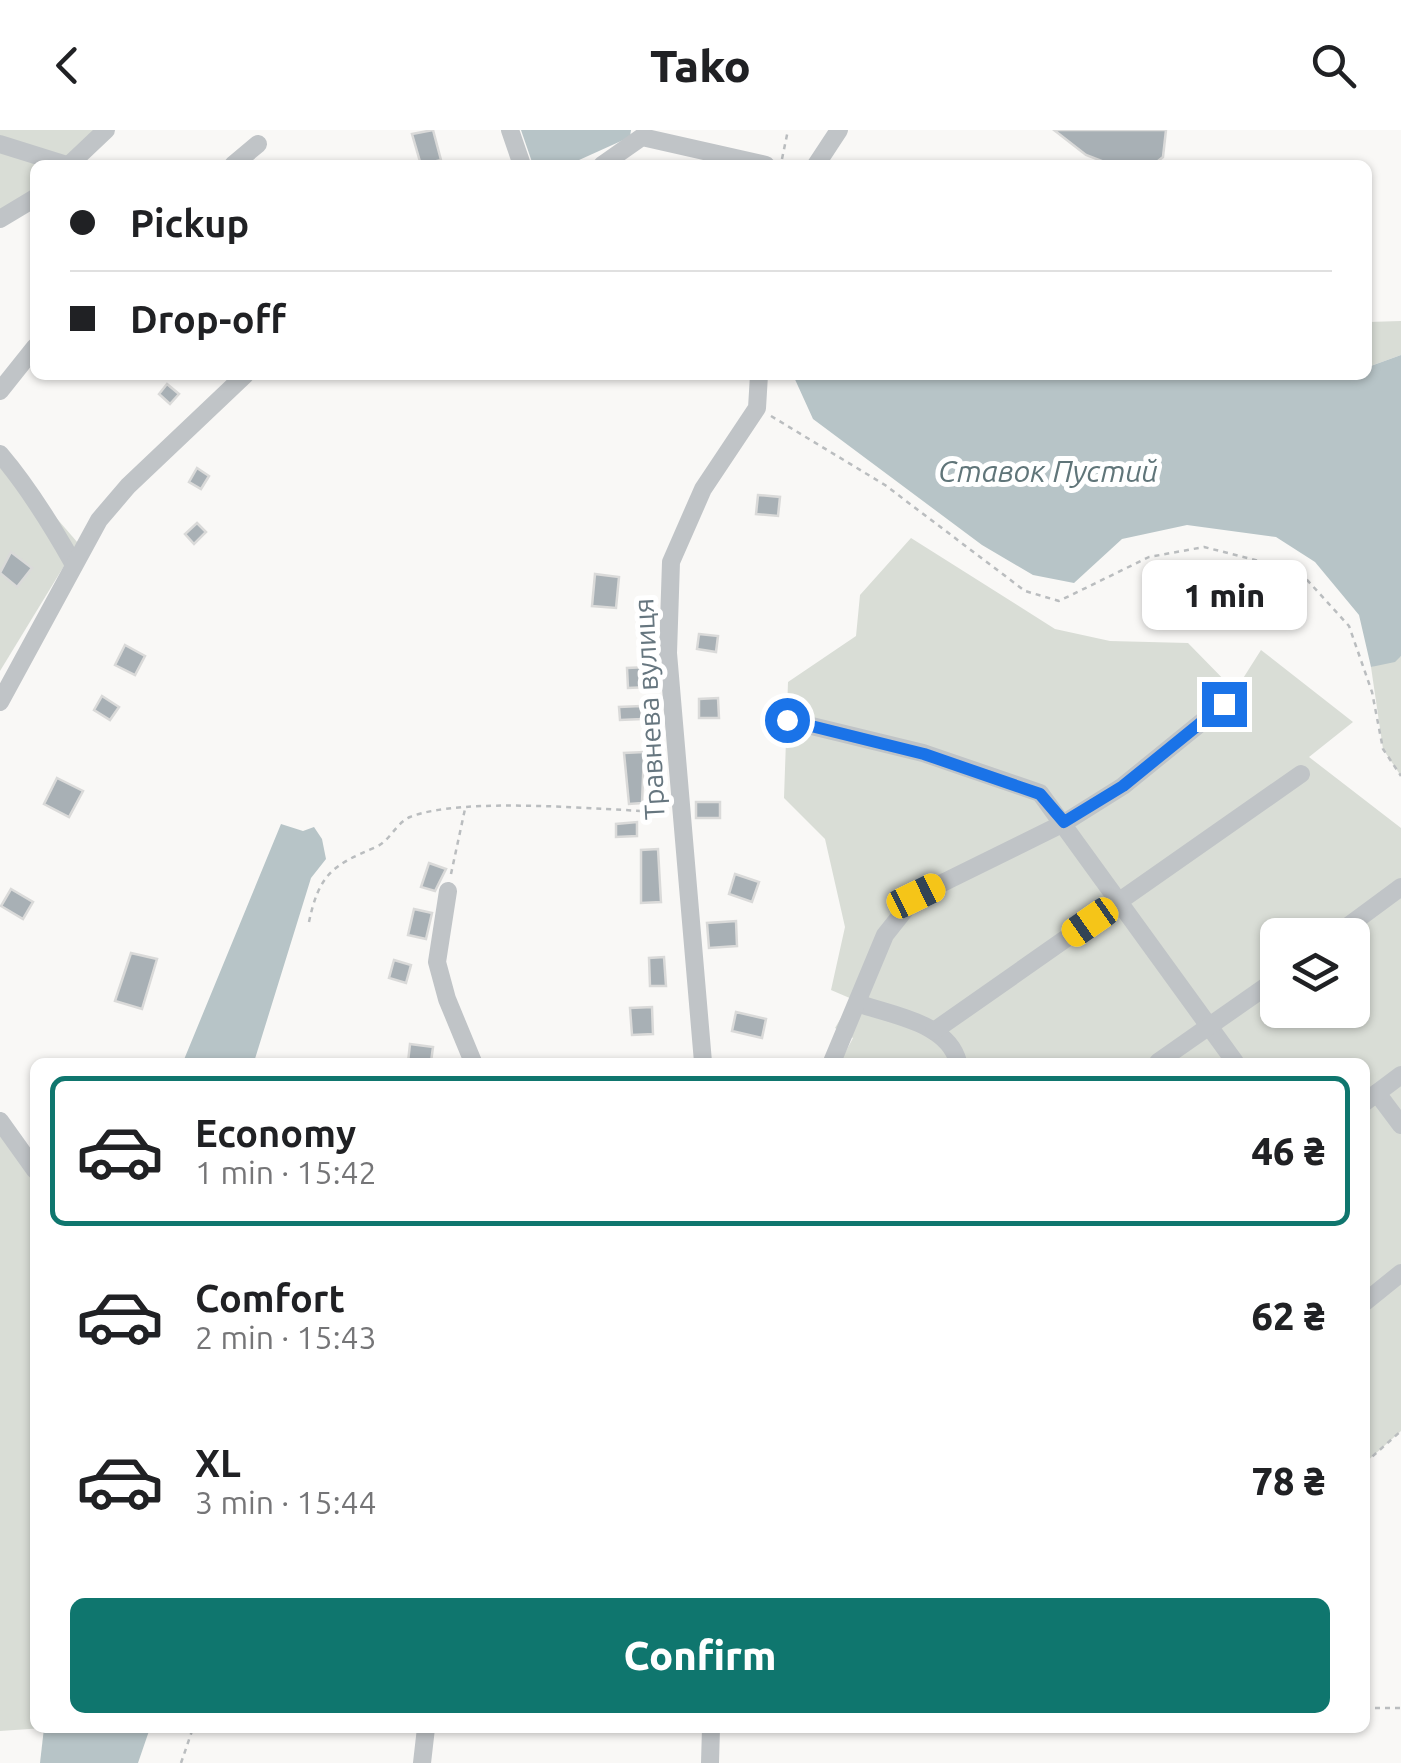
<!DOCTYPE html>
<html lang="en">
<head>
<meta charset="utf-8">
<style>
  :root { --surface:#fff; --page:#f2f2f2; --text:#202124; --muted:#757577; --line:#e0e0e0; --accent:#0f766e }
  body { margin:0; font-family:Ubuntu,sans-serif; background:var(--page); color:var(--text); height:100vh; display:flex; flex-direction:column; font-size:38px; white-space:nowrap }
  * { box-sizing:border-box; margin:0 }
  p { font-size:32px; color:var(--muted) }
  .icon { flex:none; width:55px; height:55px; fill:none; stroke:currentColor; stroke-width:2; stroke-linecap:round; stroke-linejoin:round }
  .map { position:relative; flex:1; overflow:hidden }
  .sheet { position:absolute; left:30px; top:928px; width:1340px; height:675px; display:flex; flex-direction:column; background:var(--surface); border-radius:15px; box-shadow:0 2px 8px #0004 }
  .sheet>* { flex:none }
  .top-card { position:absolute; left:30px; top:30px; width:1342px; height:220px; border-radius:15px; box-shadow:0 2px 8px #0004; display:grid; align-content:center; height:220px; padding:0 40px; background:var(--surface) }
  .controls { position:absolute; left:1260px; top:788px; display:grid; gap:20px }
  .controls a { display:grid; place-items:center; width:110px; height:110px; border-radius:15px; background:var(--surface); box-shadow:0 2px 8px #0004; font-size:50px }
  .end { position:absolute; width:45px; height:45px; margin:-22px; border:12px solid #1a73e8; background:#fff; box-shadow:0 0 0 5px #fff }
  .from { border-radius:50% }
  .bubble { position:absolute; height:70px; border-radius:15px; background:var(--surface); box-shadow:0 2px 8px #0004; font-size:32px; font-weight:800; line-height:70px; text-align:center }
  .car { position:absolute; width:30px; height:60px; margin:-30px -15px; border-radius:12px; box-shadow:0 0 8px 2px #0007; background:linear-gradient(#f5c518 24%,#345 0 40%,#f5c518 0 76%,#345 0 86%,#f5c518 0) }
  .top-card b { display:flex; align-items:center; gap:35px; height:95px; font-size:38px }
  .top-card b+b { border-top:2px solid var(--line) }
  .top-card i { width:25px; height:25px; background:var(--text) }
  ul { padding:18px 0 0; list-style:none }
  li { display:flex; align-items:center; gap:30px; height:150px; margin:0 20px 15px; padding:0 20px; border:5px solid transparent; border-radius:15px }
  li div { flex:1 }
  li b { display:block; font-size:38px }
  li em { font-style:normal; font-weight:800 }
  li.current { border-color:var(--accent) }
  li>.icon { width:90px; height:90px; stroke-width:1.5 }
  .action { display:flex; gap:20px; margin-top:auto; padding:20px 40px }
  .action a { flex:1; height:115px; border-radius:15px; background:var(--accent); color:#fff; font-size:40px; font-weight:800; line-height:115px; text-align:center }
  header { display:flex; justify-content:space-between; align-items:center; height:130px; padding:0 40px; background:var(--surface); font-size:45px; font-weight:800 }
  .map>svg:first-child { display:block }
</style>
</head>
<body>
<header><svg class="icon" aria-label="back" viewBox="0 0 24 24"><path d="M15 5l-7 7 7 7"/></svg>Tako<svg class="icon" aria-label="search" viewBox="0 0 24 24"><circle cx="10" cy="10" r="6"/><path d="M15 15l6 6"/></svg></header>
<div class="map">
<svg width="1401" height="1633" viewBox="0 0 1401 1633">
  <rect width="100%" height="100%" fill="#f9f8f6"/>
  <!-- green -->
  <g fill="#d9ddd6" fill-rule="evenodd">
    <polygon points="0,0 113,0 75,35 35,35 35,69 0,88"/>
    <polygon points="1401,191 1401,225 1368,237 1368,192"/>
    <polygon points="0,323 78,413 0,541"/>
    <path d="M911,408l144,91 55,12 78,2 47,48 26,-41 92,72 -44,35 92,71v603l-36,32v-401h-525l13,-24 -18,-10 17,-29 -21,-9 14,-63 -20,-88 -41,-41 4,-116 68,-46 4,-41zM1278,805h74v75h-74z"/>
    <polygon points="1401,526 1401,646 1383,619 1371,537"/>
    <polygon points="0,1005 35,1053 35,1598 44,1598 0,1601"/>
  </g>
  <!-- water -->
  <g fill="#b7c4c7">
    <polygon points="521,0 631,0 630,7 568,35 533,35"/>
    <polygon points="1401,225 1401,526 1395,532 1371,537 1359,485 1315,432 1276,407 1187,395 1122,409 1074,453 1033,445 982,415 813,289 793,245 1368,245 1368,237"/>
    <polygon points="281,694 303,701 314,697 322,709 326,729 311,748 254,932 183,932"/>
    <polygon points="44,1598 150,1598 138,1633 40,1633"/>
  </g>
  <!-- building -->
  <g fill="#a8b0b5" stroke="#dadad9" stroke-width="2.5">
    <polygon points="433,0 441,30 421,35 412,4"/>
    <polygon points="1054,0 1166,0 1163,27 1153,35 1112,35 1086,25"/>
    <polygon points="167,254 179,264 170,274 159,264"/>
    <polygon points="197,338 209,346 201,359 189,352"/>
    <polygon points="758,365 780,367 778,386 756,384"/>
    <polygon points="197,393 206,402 194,414 185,404"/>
    <polygon points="11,422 32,438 17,457 0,443"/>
    <polygon points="595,444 619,447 616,478 592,476"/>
    <polygon points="699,504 718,506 716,522 697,519"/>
    <polygon points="125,515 145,526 135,545 115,535"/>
    <polygon points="649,537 650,557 628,558 627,538"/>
    <polygon points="102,566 119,577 110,590 94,580"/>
    <polygon points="718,568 719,588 699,588 699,569"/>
    <polygon points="641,576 642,589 620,590 619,577"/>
    <polygon points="644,622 642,673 629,674 624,623"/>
    <polygon points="57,648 83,661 69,687 44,674"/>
    <rect x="696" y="672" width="24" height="16"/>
    <polygon points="637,692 637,706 616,707 616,694"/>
    <polygon points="658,719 661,772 641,773 641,720"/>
    <polygon points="429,733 446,739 435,761 421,757"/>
    <polygon points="735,744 759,752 752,772 729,764"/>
    <polygon points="11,759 33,772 23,789 1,776"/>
    <polygon points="414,779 432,783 426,809 408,805"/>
    <polygon points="736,791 737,816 709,818 707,793"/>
    <polygon points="131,823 157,829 142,879 115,871"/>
    <polygon points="664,827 666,856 650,856 649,828"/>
    <polygon points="394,830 411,835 406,853 389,848"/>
    <polygon points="652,877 653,904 632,905 630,878"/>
    <polygon points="736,882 766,889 762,908 732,901"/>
    <polygon points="410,914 433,917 431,932 408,932"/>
  </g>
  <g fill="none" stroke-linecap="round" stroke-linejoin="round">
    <!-- path -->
    <g stroke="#babdbf" stroke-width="2.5" stroke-dasharray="5 5" stroke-linecap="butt">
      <polyline points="782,29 788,0"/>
      <polyline points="771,286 885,355 1025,461 1059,471 1149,427 1204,417 1299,441 1349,496 1372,562 1383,619 1401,646"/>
      <polyline points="451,744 465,679"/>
      <path d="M309,792c10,-48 24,-57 67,-75 14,-6 20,-24 34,-30 53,-21 193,-7 255,-5"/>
      <polyline points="1365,1333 1401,1301"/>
      <polyline points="1365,1578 1401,1578"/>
      <polyline points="181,1633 193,1598"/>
    </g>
    <!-- minor -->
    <g stroke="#c0c4c7" stroke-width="18">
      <polyline points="510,0 522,35"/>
      <polyline points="0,14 67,35"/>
      <polyline points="69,35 106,0"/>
      <polyline points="233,35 258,14"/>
      <polyline points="602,35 642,7 766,35"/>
      <polyline points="816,35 839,0"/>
      <polyline points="0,89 35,68"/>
      <polyline points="0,261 35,217"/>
      <path d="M0,324c29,34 51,70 73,109"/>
      <polyline points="0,572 99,390 128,356 245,245"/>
      <polyline points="787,590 923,623 1040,663 1235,932"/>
      <polyline points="448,761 437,832 447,869 473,932"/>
      <polyline points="1336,805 1401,757"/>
      <path d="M860,874c34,12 88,19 98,58"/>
      <polyline points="934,901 1301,644"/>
      <polyline points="703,932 668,523 671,432 703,359 757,278 759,245"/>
      <polyline points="832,932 885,805 916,766 1064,693 1123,656 1224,574"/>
      <polyline points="1158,932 1278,848"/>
      <polyline points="1377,963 1401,995"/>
      <polyline points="1365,972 1401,945"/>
      <polyline points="0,991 35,1040"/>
      <polyline points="1365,1172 1401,1143"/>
      <polyline points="422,1633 426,1598"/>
      <polyline points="710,1633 711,1598"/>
    </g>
  </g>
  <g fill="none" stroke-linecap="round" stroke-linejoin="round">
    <!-- route -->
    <polyline stroke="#1a73e8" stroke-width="12" points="787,590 924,624 1040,664 1064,692 1123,656 1224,574"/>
  </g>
  <g text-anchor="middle" stroke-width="10" stroke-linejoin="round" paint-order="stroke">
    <!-- street labels -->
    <g font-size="28" fill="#66767f" stroke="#fff">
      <text transform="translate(649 579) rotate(-93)" y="10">Травнева вулиця</text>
    </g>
    <!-- water labels -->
    <g font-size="30" font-style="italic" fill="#607579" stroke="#fff">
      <text x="1048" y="352">Ставок Пустий</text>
    </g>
  </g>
</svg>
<div class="controls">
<a><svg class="icon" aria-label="layers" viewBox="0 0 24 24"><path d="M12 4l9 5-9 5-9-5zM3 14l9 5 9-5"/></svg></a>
</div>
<i class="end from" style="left:787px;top:590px"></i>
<i class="end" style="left:1224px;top:574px"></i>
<div class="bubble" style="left:1142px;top:430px;width:165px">1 min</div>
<i class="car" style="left:916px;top:766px;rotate:64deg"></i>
<i class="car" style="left:1090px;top:792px;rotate:235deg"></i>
<div class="top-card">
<b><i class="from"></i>Pickup</b>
<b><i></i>Drop-off</b>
</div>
<section class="sheet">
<ul>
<li class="current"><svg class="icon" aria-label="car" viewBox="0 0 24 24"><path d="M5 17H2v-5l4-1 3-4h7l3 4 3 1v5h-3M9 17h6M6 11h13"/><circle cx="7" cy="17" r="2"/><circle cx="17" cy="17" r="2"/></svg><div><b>Economy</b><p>1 min · 15:42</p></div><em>46 ₴</em></li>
<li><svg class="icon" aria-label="car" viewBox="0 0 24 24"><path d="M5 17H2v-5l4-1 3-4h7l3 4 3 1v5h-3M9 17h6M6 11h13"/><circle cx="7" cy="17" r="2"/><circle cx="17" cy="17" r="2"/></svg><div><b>Comfort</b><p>2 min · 15:43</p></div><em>62 ₴</em></li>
<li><svg class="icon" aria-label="car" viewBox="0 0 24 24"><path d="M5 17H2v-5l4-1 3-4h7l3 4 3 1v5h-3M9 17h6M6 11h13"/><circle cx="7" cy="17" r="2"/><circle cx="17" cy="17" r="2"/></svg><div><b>XL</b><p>3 min · 15:44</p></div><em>78 ₴</em></li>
</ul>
<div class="action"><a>Confirm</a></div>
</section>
</div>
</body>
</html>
